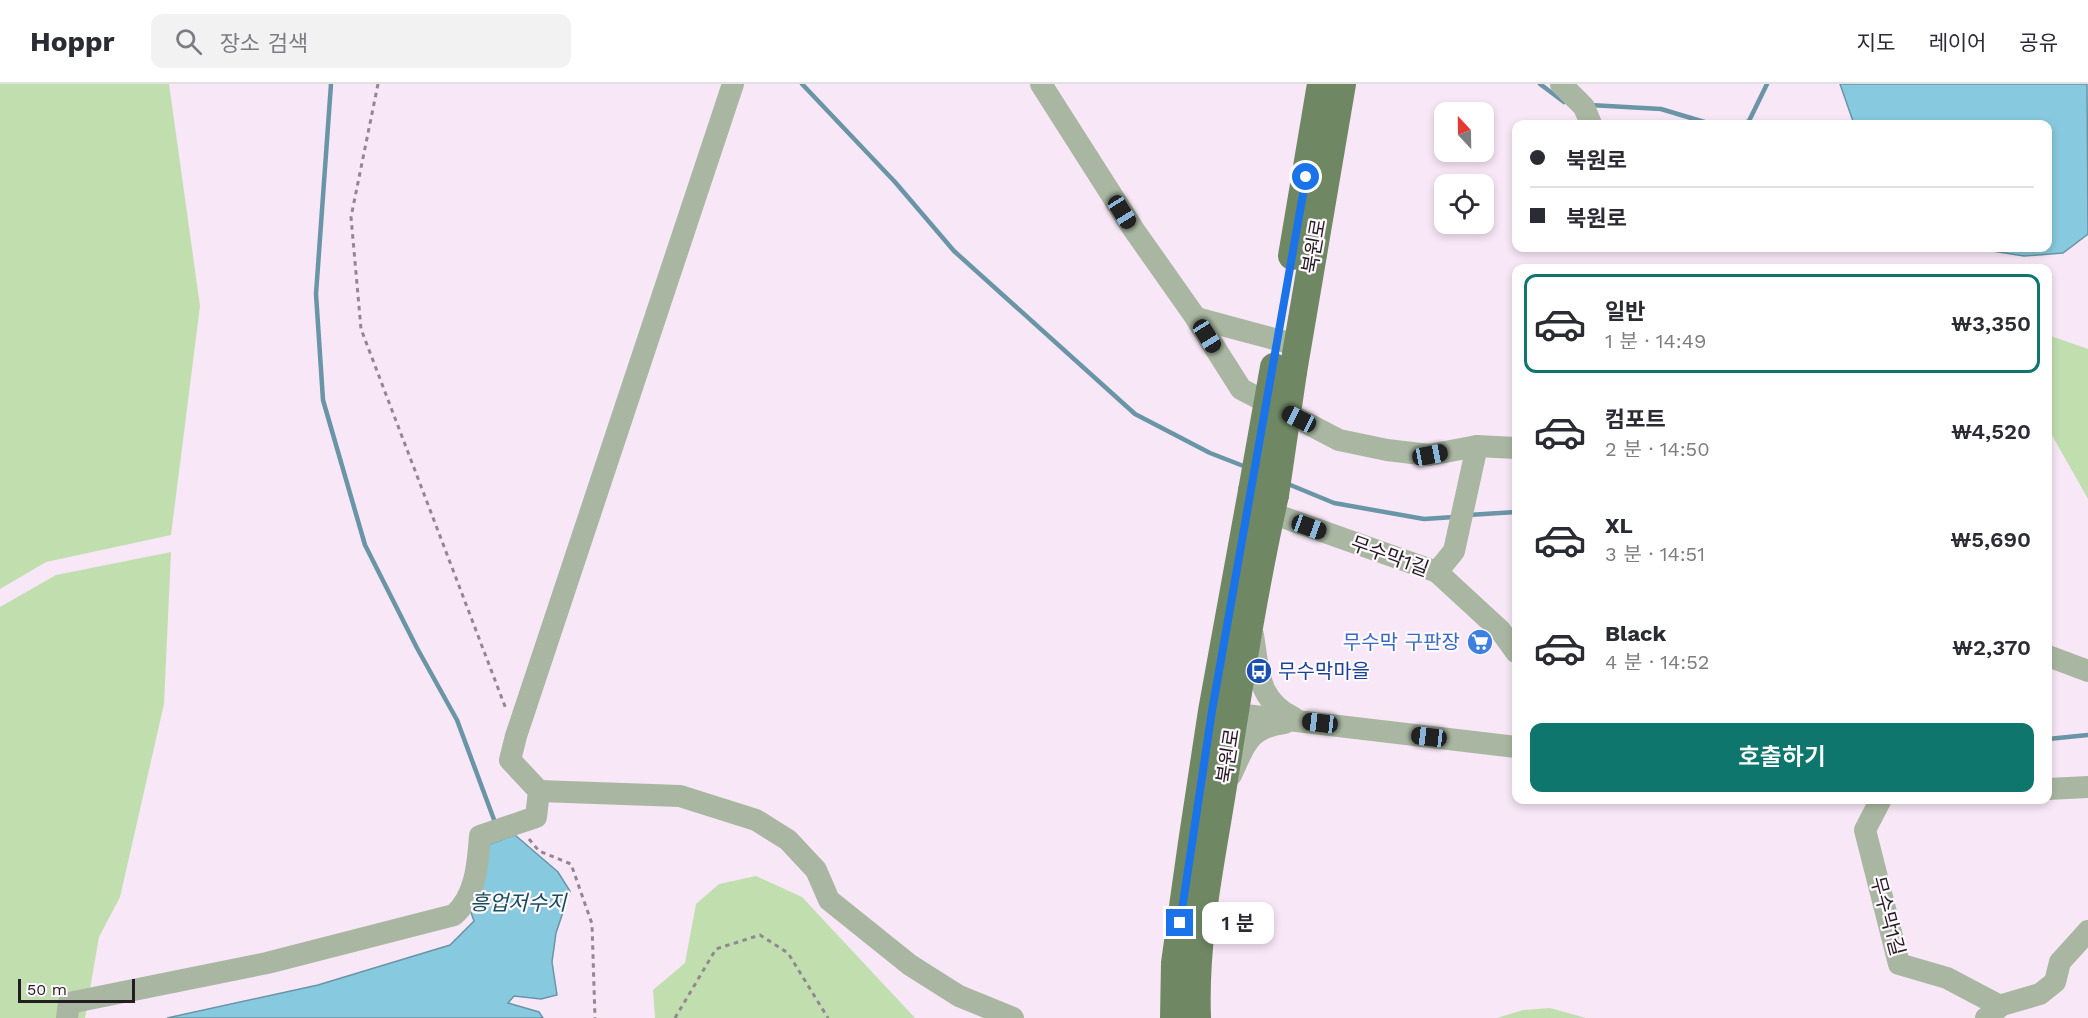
<!DOCTYPE html>
<html lang="ko">
<head>
<meta charset="utf-8">
<style>
  :root { --surface:#fff; --page:#f2f2f3; --text:#2b2b33; --muted:#7c7c81; --line:#e1e1e2; --accent:#0f766e }
  body { margin:0; font-family:"Work Sans","Noto Sans KR",sans-serif; background:var(--page); color:var(--text); height:100vh; display:flex; flex-direction:column; font-size:22px; white-space:nowrap }
  * { box-sizing:border-box; margin:0 }
  p { font-size:20px; color:var(--muted) }
  .icon { flex:none; width:33px; height:33px; fill:none; stroke:currentColor; stroke-width:2; stroke-linecap:round; stroke-linejoin:round }
  .map { position:relative; flex:1; overflow:hidden }
  .details { position:absolute; left:1512px; top:180px; width:540px; height:540px; display:flex; flex-direction:column; background:var(--surface); border-radius:12px; box-shadow:0 3px 9px #0003 }
  .details>* { flex:none }
  .banner { position:absolute; left:1512px; top:36px; width:540px; height:132px; border-radius:12px; box-shadow:0 3px 9px #0003; display:grid; align-content:center; height:132px; padding:0 18px; background:var(--surface) }
  .needle { width:39px; rotate:338deg }
  .tools { position:absolute; left:1434px; top:18px; display:grid; gap:12px }
  .tools a { display:grid; place-items:center; width:60px; height:60px; border-radius:12px; background:var(--surface); box-shadow:0 3px 9px #0003; font-size:30px }
  .scale { position:absolute; left:18px; bottom:15px; width:117px; box-sizing:border-box; padding-left:6px; border:3px solid #231d22; border-top:0; font-size:16px; line-height:21px; white-space:nowrap; color:#231d22; -webkit-text-stroke:4px #fff8fe; paint-order:stroke }
  .end { position:absolute; width:27px; height:27px; margin:-14px; border:8px solid #1a73e8; background:#fff; box-shadow:0 0 0 3px #fff }
  .from { border-radius:50% }
  .bubble { position:absolute; height:42px; border-radius:12px; background:var(--surface); box-shadow:0 3px 9px #0003; font-size:20px; font-weight:600; line-height:42px; text-align:center }
  .car { position:absolute; width:18px; height:36px; margin:-18px -9px; border-radius:8px; box-shadow:0 0 4px 2px #0007; background:linear-gradient(#222 24%,#8ab4d8 0 40%,#222 0 76%,#8ab4d8 0 86%,#222 0) }
  .banner b { display:flex; align-items:center; gap:21px; height:57px; font-size:22px }
  .banner b+b { border-top:2px solid var(--line) }
  .banner i { width:15px; height:15px; background:var(--text) }
  ul { padding:10px 0 0; list-style:none }
  li { display:flex; align-items:center; gap:18px; height:99px; margin:0 12px 9px; padding:0 6px; border:3px solid transparent; border-radius:12px }
  li div { flex:1 }
  li b { display:block; font-size:22px }
  li em { font-style:normal; font-weight:600 }
  li.active { border-color:var(--accent) }
  li>.icon { width:54px; height:54px; stroke-width:1.5 }
  .action { display:flex; gap:12px; margin-top:auto; padding:12px 18px }
  .action a { flex:1; height:69px; border-radius:12px; background:var(--accent); color:#fff; font-size:24px; font-weight:600; line-height:69px; text-align:center }
  header { display:flex; align-items:center; gap:36px; box-sizing:border-box; height:84px; padding:0 30px; background:var(--surface); border-bottom:2px solid var(--line) }
  header strong { font-size:28px }
  nav { display:flex; gap:33px; margin-inline-start:auto; font-size:21px }
  .search { width:420px; height:54px; background:var(--page); display:flex; align-items:center; gap:15px; box-sizing:border-box; padding:0 21px; border-radius:12px; color:var(--muted); font-size:22px }
  .map>svg:first-child { display:block }
</style>
</head>
<body>
<header>
<strong>Hoppr</strong>
<div class="search"><svg class="icon" aria-label="search" viewBox="0 0 24 24"><circle cx="10" cy="10" r="6"/><path d="M15 15l6 6"/></svg>장소 검색</div>
<nav><a>지도</a><a>레이어</a><a>공유</a></nav>
</header>
<div class="map">
<svg width="2088" height="934" viewBox="0 0 2088 934">
  <rect width="100%" height="100%" fill="#f8e7f6"/>
  <!-- green -->
  <g fill="#c1deaf">
    <polygon points="0,0 169,0 200,222 171,451 46,478 0,505"/>
    <polygon points="2048,251 2088,265 2088,415 2048,344"/>
    <polygon points="171,468 164,620 120,813 99,853 85,934 0,934 0,523 56,491"/>
    <polygon points="756,792 802,813 915,934 655,934 653,906 685,879 696,820 719,800"/>
    <polygon points="1550,924 1586,934 1497,934 1523,926"/>
  </g>
  <!-- water -->
  <g fill="#87c9de" stroke="#6995a6" stroke-width="1.5">
    <polygon points="1840,0 2087,0 2088,150 2063,169 2024,172 1973,164 2048,164 2048,40 1854,40"/>
    <polygon points="515,751 558,788 570,807 556,849 552,878 557,911 541,915 514,912 508,919 539,928 543,934 167,934 318,901 450,861 474,837 468,820 490,760"/>
  </g>
  <g fill="none" stroke-linecap="round" stroke-linejoin="round">
    <!-- stream -->
    <g stroke="#6995a6" stroke-width="4.5">
      <polyline points="331,0 316,210 323,316 365,461 417,564 457,636 496,741"/>
      <polyline points="802,0 895,98 954,167 1135,330 1210,369 1246,383"/>
      <polyline points="1540,0 1564,18"/>
      <polyline points="1590,21 1661,25 1711,40"/>
      <polyline points="1743,40 1749,37 1767,0"/>
      <polyline points="1288,400 1334,419 1424,435 1454,433"/>
      <polyline points="1468,431 1516,428"/>
      <polyline points="2048,655 2088,651"/>
    </g>
    <!-- path -->
    <g stroke="#938792" stroke-width="3" stroke-dasharray="4.5 4.5" stroke-linecap="butt">
      <polyline points="378,0 351,133 361,245 506,625"/>
      <polyline points="529,755 539,767 571,780 592,840 595,934"/>
      <polyline points="675,934 716,865 760,851 788,869 828,934"/>
    </g>
    <!-- minor -->
    <g stroke="#a9b7a2" stroke-width="22">
      <polyline points="1041,0 1134,146 1196,234 1241,305 1339,356 1387,366 1429,371 1477,362 1516,364"/>
      <polyline points="1561,0 1584,23 1591,40"/>
      <polyline points="1196,234 1297,261"/>
      <polyline points="1271,429 1437,488 1500,546 1516,568"/>
      <polyline points="1437,488 1454,467 1477,362"/>
      <path d="M1253,551c6,36 4,65 41,83"/>
      <polyline points="2048,572 2088,587"/>
      <polyline points="1220,628 1516,663"/>
      <path d="M1231,691c14,-30 17,-47 53,-52"/>
      <polyline points="2048,705 2088,703"/>
      <polyline points="539,707 680,712 756,736 788,756 816,786 829,816 910,881 959,912 1013,934"/>
      <polyline points="1880,717 1865,746 1899,880 1947,894 2000,922"/>
      <path d="M67,934l2,-15 198,-40 187,-48c22,-19 24,-52 26,-79l56,-19 3,-26 -29,-31 6,-24 217,-652"/>
      <polyline points="1986,934 2002,921 2040,910 2055,898 2060,878 2088,847"/>
    </g>
    <!-- major -->
    <g stroke="#6f8863" stroke-width="28">
      <polyline points="1292,172 1321,0"/>
      <polyline points="1293,288 1342,0"/>
      <polyline points="1174,934 1175,879 1192,759 1212,627 1252,407"/>
      <path d="M1197,934c-3,-77 13,-151 25,-226 16,-99 31,-199 53,-297"/>
    </g>
    <!-- major-bridge -->
    <g stroke="#6f8863" stroke-width="28">
      <polyline points="1252,407 1274,283"/>
      <polyline points="1275,411 1293,288"/>
    </g>
  </g>
  <g fill="none" stroke-linecap="round" stroke-linejoin="round">
    <!-- route -->
    <polyline stroke="#1a73e8" stroke-width="8" points="1180,839 1212,627 1306,93"/>
  </g>
  <!-- icons -->
  <defs>
    <g id="supermarket-disc" transform="scale(1.35)"><circle r="9.5" fill="#3f7fe0" stroke="#fff8fe"/><path d="M-6-5.5h2.5l.6 2H6L4.5 2H-2.5L-4.4-4H-6ZM-1.5 3.2a1.3 1.3 0 1 0 .1 0ZM3 3.2a1.3 1.3 0 1 0 .1 0Z" fill="#fff"/></g>
    <g id="bus-disc" transform="scale(1.35)"><circle r="9.5" fill="#1a4fb4" stroke="#fff8fe"/><path d="M-5-6H5V4H4V6H2V4H-2V6H-4V4H-5ZM-3.5-4V0h7V-4ZM-3.5 1.2v1.5H-2V1.2ZM2 1.2v1.5H3.5V1.2Z" fill="#fff"/></g>
  </defs>
  <g fill-rule="evenodd">
    <use href="#supermarket-disc" x="1480" y="558"/>
    <use href="#bus-disc" x="1259" y="587"/>
  </g>
  <g text-anchor="middle" stroke-width="4.5" stroke-linejoin="round" paint-order="stroke">
    <!-- street labels -->
    <g font-size="20" fill="#231d22" stroke="#fff8fe">
      <text transform="translate(1314 162) rotate(-80)" y="7">북원로</text>
      <text transform="translate(1390 472) rotate(20)" y="7">무수막1길</text>
      <text transform="translate(1228 672) rotate(-81)" y="7">북원로</text>
      <text transform="translate(1888 832) rotate(75)" y="7">무수막1길</text>
    </g>
    <!-- shop labels -->
    <g font-size="20" fill="#366cbe" stroke="#fff8fe" text-anchor="end">
      <text x="1460" y="565">무수막 구판장</text>
    </g>
    <!-- transit labels -->
    <g font-size="20" fill="#164399" stroke="#fff8fe" text-anchor="start">
      <text x="1278" y="594">무수막마을</text>
    </g>
    <!-- water labels -->
    <g font-size="21" font-style="italic" fill="#154d5c" stroke="#fff8fe">
      <text x="518" y="826">흥업저수지</text>
    </g>
  </g>
</svg>
<div class="tools">
<a><svg class="needle" viewBox="-14 -14 28 28"><path d="M0-13l5 13h-10z" fill="#e53935"/><path d="M0 13l5-13h-10z" fill="#7c7c81"/></svg></a>
<a><svg class="icon" aria-label="locate" viewBox="0 0 24 24"><circle cx="12" cy="12" r="6"/><path d="M12 2v4M12 18v4M2 12h4M18 12h4"/></svg></a>
</div>
<div class="scale">50 m</div>
<i class="end from" style="left:1306px;top:93px"></i>
<i class="end" style="left:1180px;top:839px"></i>
<div class="bubble" style="left:1202px;top:818px;width:72px">1 분</div>
<i class="car" style="left:1122px;top:128px;rotate:148deg"></i>
<i class="car" style="left:1207px;top:252px;rotate:148deg"></i>
<i class="car" style="left:1299px;top:335px;rotate:297deg"></i>
<i class="car" style="left:1430px;top:371px;rotate:79deg"></i>
<i class="car" style="left:1309px;top:443px;rotate:110deg"></i>
<i class="car" style="left:1320px;top:639px;rotate:277deg"></i>
<i class="car" style="left:1429px;top:653px;rotate:277deg"></i>
<div class="banner">
<b><i class="from"></i>북원로</b>
<b><i></i>북원로</b>
</div>
<section class="details">
<ul>
<li class="active"><svg class="icon" aria-label="car" viewBox="0 0 24 24"><path d="M5 17H2v-5l4-1 3-4h7l3 4 3 1v5h-3M9 17h6M6 11h13"/><circle cx="7" cy="17" r="2"/><circle cx="17" cy="17" r="2"/></svg><div><b>일반</b><p>1 분 · 14:49</p></div><em>₩3,350</em></li>
<li><svg class="icon" aria-label="car" viewBox="0 0 24 24"><path d="M5 17H2v-5l4-1 3-4h7l3 4 3 1v5h-3M9 17h6M6 11h13"/><circle cx="7" cy="17" r="2"/><circle cx="17" cy="17" r="2"/></svg><div><b>컴포트</b><p>2 분 · 14:50</p></div><em>₩4,520</em></li>
<li><svg class="icon" aria-label="car" viewBox="0 0 24 24"><path d="M5 17H2v-5l4-1 3-4h7l3 4 3 1v5h-3M9 17h6M6 11h13"/><circle cx="7" cy="17" r="2"/><circle cx="17" cy="17" r="2"/></svg><div><b>XL</b><p>3 분 · 14:51</p></div><em>₩5,690</em></li>
<li><svg class="icon" aria-label="car" viewBox="0 0 24 24"><path d="M5 17H2v-5l4-1 3-4h7l3 4 3 1v5h-3M9 17h6M6 11h13"/><circle cx="7" cy="17" r="2"/><circle cx="17" cy="17" r="2"/></svg><div><b>Black</b><p>4 분 · 14:52</p></div><em>₩2,370</em></li>
</ul>
<div class="action"><a>호출하기</a></div>
</section>
</div>
</body>
</html>
